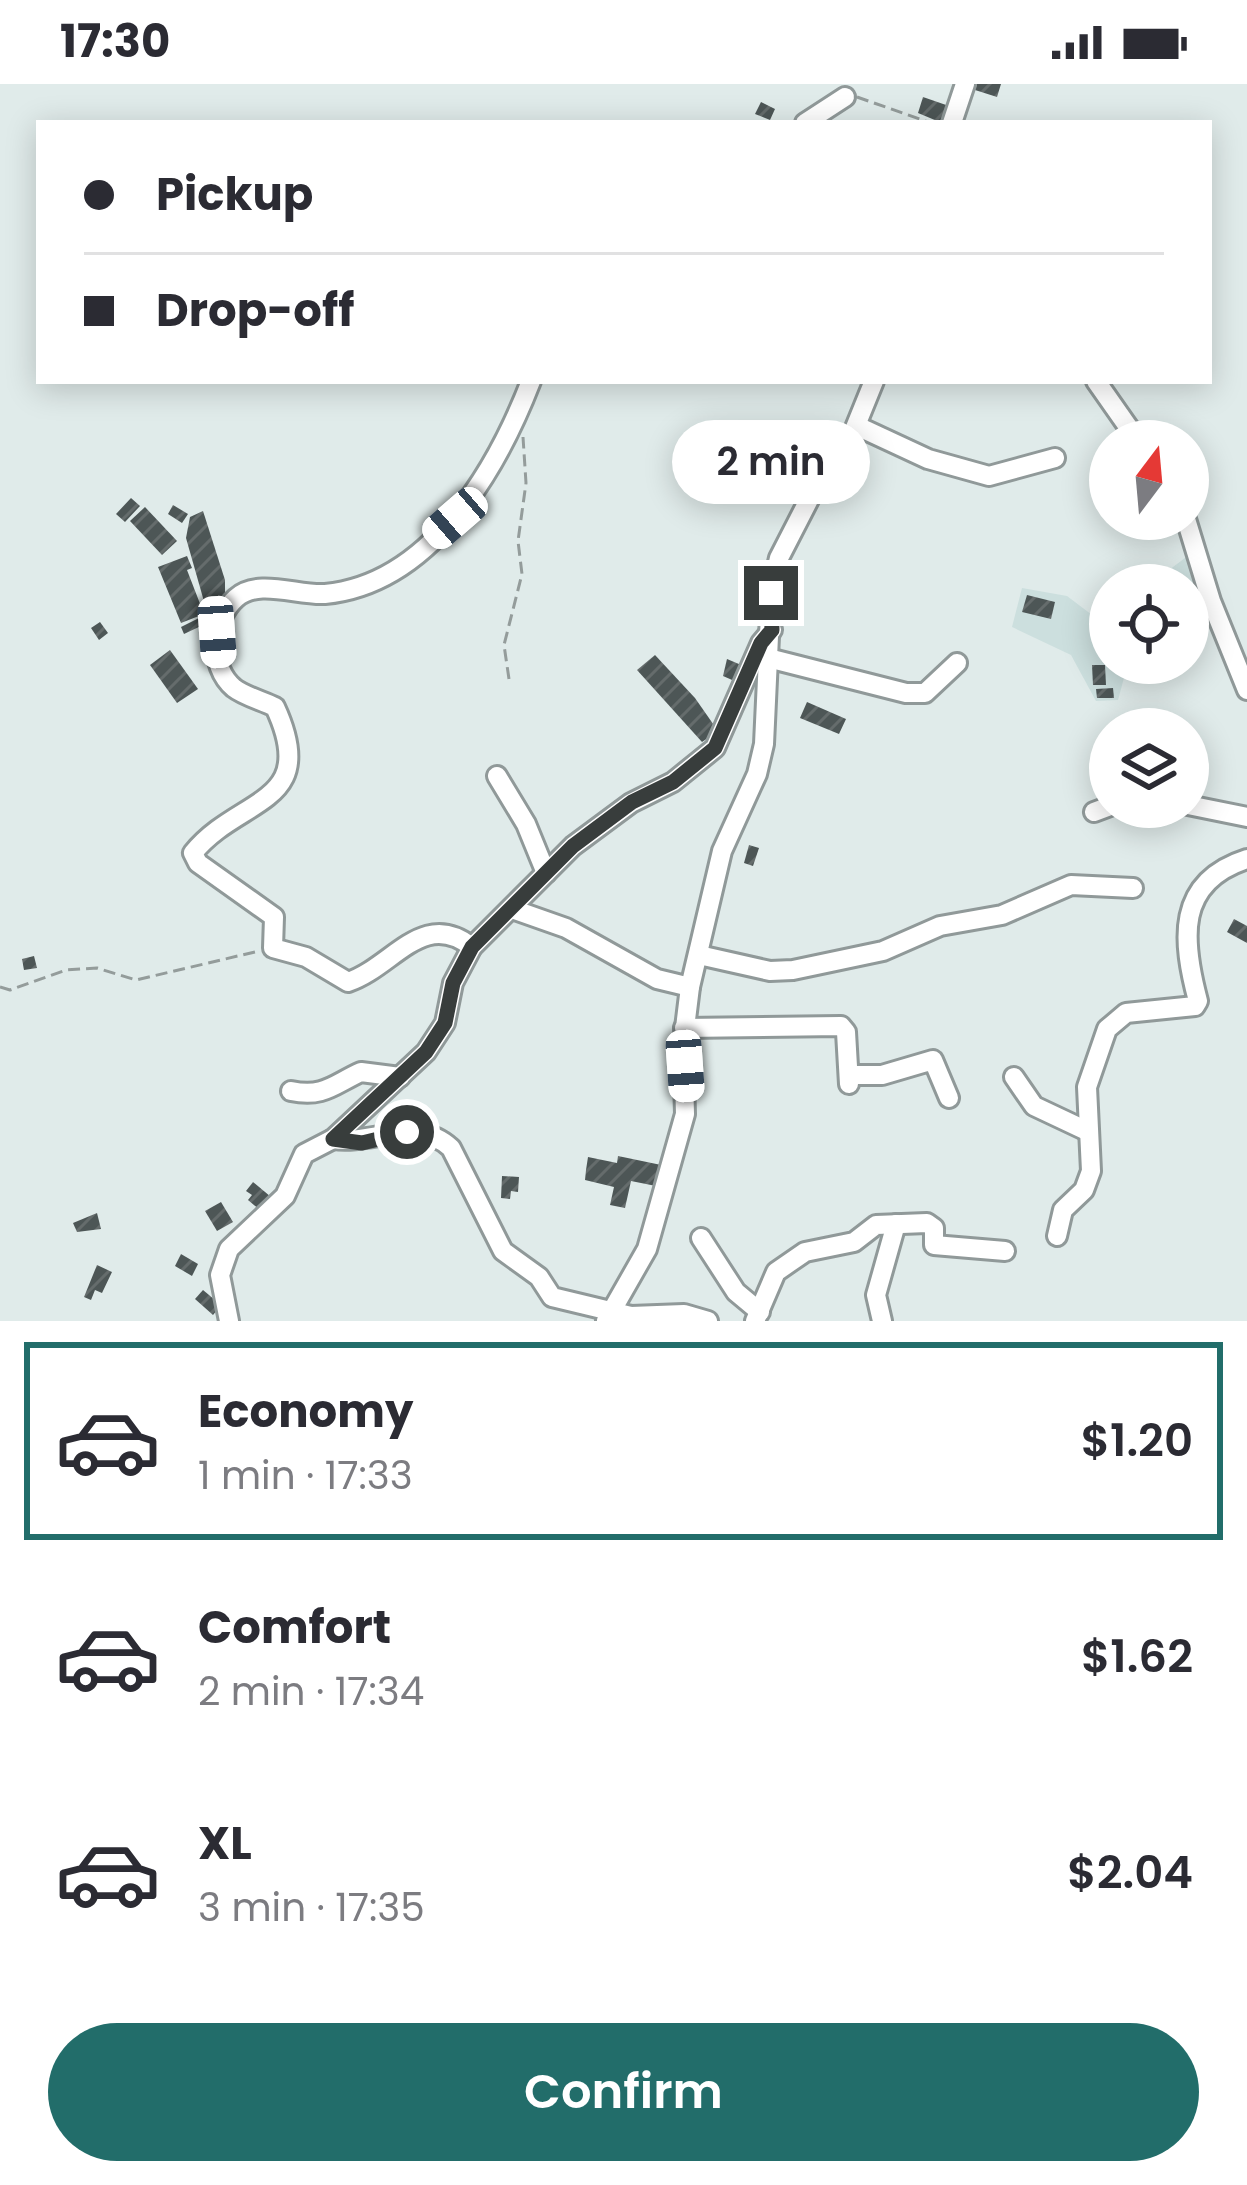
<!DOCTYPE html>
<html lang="en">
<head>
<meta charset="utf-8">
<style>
  :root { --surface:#fff; --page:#f7f7f7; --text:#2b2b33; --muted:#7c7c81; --line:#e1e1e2; --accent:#226d6a }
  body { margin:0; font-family:Poppins,sans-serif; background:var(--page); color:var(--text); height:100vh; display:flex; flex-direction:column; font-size:45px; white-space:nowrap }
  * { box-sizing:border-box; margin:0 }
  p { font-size:39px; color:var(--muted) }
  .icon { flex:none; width:66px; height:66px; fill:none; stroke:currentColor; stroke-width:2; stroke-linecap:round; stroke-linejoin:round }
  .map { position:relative; height:1237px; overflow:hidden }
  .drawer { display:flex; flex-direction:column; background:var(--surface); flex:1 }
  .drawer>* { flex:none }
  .hud { position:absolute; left:36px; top:36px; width:1176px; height:264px; border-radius:0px; box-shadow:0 6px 30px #0003; display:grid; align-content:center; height:264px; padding:0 48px; background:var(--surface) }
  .needle { width:78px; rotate:16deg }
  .fabs { position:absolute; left:1089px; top:336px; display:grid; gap:24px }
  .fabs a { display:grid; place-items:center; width:120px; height:120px; border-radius:50%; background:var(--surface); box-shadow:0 6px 30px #0003; font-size:60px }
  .end { position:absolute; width:54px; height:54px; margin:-27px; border:15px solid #383d3c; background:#fff; box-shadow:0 0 0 6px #fff }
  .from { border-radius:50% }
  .bubble { position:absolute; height:84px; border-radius:42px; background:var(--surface); box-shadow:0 6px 30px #0003; font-size:39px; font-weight:600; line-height:84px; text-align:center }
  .car { position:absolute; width:36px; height:72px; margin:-36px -18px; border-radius:15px; box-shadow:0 0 9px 3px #0007; background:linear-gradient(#fff 24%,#345 0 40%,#fff 0 76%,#345 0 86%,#fff 0) }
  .hud b { display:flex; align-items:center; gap:42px; height:114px; font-size:45px }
  .hud b+b { border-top:3px solid var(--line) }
  .hud i { width:30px; height:30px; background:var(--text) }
  ul { padding:21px 0 0; list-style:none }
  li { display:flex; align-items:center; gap:36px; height:198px; margin:0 24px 18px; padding:0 24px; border:6px solid transparent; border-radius:0px }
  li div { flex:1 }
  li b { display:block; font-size:45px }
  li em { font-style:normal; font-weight:600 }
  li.current { border-color:var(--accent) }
  li>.icon { width:108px; height:108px; stroke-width:1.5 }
  .primary-button { display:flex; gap:24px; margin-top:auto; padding:24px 48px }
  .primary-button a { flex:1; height:138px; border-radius:72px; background:var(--accent); color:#fff; font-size:48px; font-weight:600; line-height:138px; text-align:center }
  .status { display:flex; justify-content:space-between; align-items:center; height:84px; padding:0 60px; background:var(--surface); direction:ltr }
  .status svg { height:33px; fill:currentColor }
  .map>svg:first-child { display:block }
</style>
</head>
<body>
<div class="status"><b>17:30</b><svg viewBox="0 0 49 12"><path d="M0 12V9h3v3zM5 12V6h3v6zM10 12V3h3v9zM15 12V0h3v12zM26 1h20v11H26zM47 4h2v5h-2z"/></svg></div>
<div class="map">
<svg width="1247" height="1237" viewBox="0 0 1247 1237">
  <defs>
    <pattern id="building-hatch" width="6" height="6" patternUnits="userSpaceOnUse" patternTransform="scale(3)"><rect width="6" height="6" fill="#4d5656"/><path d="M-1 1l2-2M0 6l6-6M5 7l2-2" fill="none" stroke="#656c6c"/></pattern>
  </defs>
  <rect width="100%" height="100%" fill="#e0ebea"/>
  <!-- built -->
  <g fill="#ccdfde">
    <polygon points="1189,471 1201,506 1188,516 1188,501 1149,501"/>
    <polygon points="1022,504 1067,512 1100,537 1110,530 1110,579 1128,579 1118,616 1096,617 1071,571 1012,543"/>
  </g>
  <!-- building -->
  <g fill="url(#building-hatch)">
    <polygon points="977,0 1001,0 997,13 975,6"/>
    <polygon points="923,13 949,22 942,39 918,29"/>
    <polygon points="761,18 775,25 770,36 755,30"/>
    <polygon points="131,414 140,422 125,438 116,430"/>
    <polygon points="173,421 188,430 182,439 168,430"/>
    <polygon points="145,423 177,457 162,471 130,437"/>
    <polygon points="203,427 225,496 225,519 207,528 186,454 190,433"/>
    <polygon points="187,472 192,484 187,486 204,530 181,539 158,483"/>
    <polygon points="1027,511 1055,518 1051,535 1022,528"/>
    <polygon points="199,534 203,541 184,550 181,543"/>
    <polygon points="100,538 108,549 99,556 91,544"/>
    <polygon points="170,566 198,605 177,619 150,581"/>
    <polygon points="655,571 695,614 718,647 702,658 637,586"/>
    <polygon points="727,575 746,583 739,599 723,592"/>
    <polygon points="1092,581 1105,581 1106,601 1093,601"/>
    <polygon points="1113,604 1114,614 1097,614 1096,605"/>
    <polygon points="807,618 846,635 839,650 800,634"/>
    <polygon points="749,761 759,764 753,782 744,779"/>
    <polygon points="1234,835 1247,842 1247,859 1227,848"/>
    <polygon points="34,872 37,884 24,886 22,875"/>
    <polygon points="618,1072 666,1082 661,1103 631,1097 625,1124 610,1121 614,1103 585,1096 586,1086 588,1073 617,1079"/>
    <polygon points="502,1092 519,1093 518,1108 511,1107 510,1115 501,1114"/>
    <polygon points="253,1098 271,1113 260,1126 248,1116 252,1111 246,1107"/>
    <polygon points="221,1118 233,1138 217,1147 205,1127"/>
    <polygon points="97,1129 101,1145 77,1148 73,1139"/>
    <polygon points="181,1170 198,1180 192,1192 175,1182"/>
    <polygon points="97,1181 112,1188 102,1209 95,1206 91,1216 84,1213"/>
    <polygon points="203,1206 221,1221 213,1231 195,1215"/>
  </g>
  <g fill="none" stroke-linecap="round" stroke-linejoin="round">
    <!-- minor casing -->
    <g stroke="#909999" stroke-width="24">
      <g id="minor">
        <polyline points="805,39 845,13"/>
        <polyline points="952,39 965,0"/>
        <polyline points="1096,297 1138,357"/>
        <polyline points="857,342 928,375 989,392 1055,374"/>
        <polyline points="1186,435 1211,517 1247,606"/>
        <polyline points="772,575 906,609 925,609 957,579"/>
        <polyline points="497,692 526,740 546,789"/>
        <polyline points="1188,721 1247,733"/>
        <polyline points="1094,728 1110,722"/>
        <polyline points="512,825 566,844 657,895 690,903"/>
        <path d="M472,863c-49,-39 -79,20 -124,35l-42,-25 -33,-9 1,-31 -76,-54 -5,-10c46,-57 128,-47 82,-146 -12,-6 -31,-11 -41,-19 -26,-22 -22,-69 2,-90 22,-20 62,-2 89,-4 106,-10 172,-125 206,-213"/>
        <polyline points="699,871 770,887 793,886 883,867 940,842 1002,831 1071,801 1133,804"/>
        <polyline points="684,944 841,942 846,948 849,1000"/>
        <polyline points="849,991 882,991 933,976 949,1014"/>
        <polyline points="1014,993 1034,1022 1087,1047"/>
        <path d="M291,1007c33,7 43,-7 70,-19l39,5"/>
        <path d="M333,1055c40,6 84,-23 118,9l52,103 36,26 13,20 79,19 53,-2 24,7"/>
        <path d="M1057,1152l6,-26 21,-20 7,-19 -4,-84 20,-58 19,-16 69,-7 3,-5c-16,-60 -23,-119 49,-142"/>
        <polyline points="701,1154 736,1208 760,1228"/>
        <polyline points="229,1237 220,1191 229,1165 285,1112 304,1070 333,1055 426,968 445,939 453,899 472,863 573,762 631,719 673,698 715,664 761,559 772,546"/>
        <polyline points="606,1237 647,1165 685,1030 683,960 690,903 722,767 757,690 764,660 771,509 779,474 816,402 846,366 874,297"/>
        <polyline points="755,1237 776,1188 805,1168 854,1158 876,1141 927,1139 934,1144 934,1161 1005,1167"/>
        <polyline points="882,1237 876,1211 896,1140"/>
      </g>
    </g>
    <!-- path -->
    <g stroke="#949c9b" stroke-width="3" stroke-dasharray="12 6" stroke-linecap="butt">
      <polyline points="857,13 931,39"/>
      <polyline points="509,595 504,561 522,490 518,457 526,399 523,353"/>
      <polyline points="0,903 10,906 66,886 97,884 136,896 259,867"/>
    </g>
    <!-- minor -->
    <use href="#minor" stroke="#fff" stroke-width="18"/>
  </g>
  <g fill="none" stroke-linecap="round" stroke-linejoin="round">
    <!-- route -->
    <polyline stroke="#383d3c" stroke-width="15" points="407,1048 362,1059 333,1055 426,968 445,939 453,899 472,863 573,762 632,718 673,698 715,664 761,559 772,546 771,509"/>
  </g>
</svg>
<div class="fabs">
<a><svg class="needle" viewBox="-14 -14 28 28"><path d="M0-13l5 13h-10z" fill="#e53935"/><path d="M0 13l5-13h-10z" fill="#7c7c81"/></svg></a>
<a><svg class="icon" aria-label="locate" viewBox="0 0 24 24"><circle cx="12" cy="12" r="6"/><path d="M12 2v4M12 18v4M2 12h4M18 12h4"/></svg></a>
<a><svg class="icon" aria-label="layers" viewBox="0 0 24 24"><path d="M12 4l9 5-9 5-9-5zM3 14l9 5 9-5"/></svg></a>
</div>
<i class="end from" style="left:407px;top:1048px"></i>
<i class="end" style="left:771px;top:509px"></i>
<div class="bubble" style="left:672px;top:336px;width:198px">2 min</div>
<i class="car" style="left:455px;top:434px;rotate:229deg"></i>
<i class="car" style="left:217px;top:548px;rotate:176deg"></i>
<i class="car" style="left:685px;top:982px;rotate:176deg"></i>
<div class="hud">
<b><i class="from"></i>Pickup</b>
<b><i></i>Drop-off</b>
</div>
</div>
<section class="drawer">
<ul>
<li class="current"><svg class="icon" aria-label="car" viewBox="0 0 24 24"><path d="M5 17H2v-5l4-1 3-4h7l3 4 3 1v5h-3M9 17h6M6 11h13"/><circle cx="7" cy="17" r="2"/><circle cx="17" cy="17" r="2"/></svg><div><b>Economy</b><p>1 min · 17:33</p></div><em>$1.20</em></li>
<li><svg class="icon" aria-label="car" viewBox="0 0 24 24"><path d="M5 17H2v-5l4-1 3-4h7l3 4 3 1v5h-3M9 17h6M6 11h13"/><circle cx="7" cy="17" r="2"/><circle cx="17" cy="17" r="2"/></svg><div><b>Comfort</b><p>2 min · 17:34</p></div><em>$1.62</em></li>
<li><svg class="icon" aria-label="car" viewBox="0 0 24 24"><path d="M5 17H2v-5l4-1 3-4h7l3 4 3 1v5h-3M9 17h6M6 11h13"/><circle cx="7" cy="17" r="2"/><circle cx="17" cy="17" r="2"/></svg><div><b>XL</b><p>3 min · 17:35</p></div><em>$2.04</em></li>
</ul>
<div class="primary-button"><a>Confirm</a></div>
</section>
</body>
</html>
